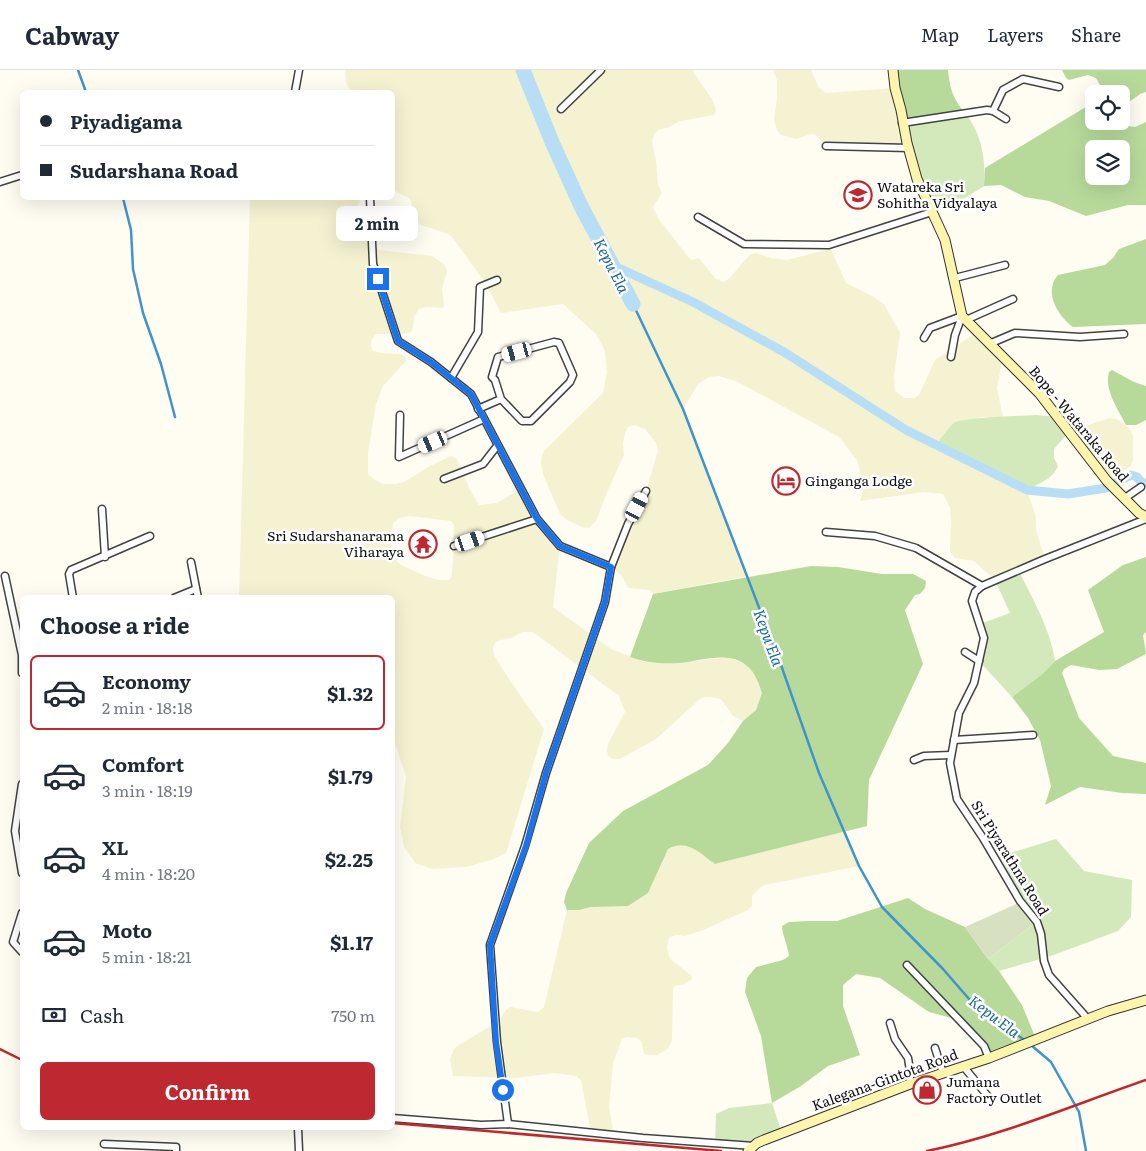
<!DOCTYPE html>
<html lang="en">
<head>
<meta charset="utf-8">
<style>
  :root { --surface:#fff; --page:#f2f2f3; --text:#1f2937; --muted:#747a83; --line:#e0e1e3; --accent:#be2830 }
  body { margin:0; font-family:Literata,serif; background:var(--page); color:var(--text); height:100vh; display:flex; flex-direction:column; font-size:19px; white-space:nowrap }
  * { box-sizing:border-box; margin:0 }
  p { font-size:16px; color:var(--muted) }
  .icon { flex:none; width:28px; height:28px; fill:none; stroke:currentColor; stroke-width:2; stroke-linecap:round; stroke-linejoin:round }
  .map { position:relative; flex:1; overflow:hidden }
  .drawer { position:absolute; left:20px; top:525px; width:375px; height:535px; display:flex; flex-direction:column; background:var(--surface); border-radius:8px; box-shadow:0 5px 20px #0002 }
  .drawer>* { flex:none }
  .top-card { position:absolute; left:20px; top:20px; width:375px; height:110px; border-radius:8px; box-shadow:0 5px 20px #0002; display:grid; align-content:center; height:110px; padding:0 20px; background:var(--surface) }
  .fabs { position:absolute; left:1085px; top:15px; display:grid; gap:10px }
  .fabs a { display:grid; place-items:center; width:45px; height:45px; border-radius:8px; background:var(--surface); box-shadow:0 5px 20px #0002; font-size:25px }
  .end { position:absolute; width:22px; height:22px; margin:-11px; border:6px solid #1a73e8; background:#fff; box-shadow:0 0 0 2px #fff }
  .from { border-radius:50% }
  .bubble { position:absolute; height:35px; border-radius:8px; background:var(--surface); box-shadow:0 5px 20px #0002; font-size:16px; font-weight:700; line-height:35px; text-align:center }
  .car { position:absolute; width:15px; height:30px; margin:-15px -8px; border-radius:6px; box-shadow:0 0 4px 1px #0007; background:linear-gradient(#fff 24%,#345 0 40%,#fff 0 76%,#345 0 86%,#fff 0) }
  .top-card b { display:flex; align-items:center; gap:18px; height:48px; font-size:19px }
  .top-card b+b { border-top:1px solid var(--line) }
  .top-card i { width:12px; height:12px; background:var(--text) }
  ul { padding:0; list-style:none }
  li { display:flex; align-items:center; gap:15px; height:75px; margin:0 10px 8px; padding:0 10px; border:2px solid transparent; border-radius:8px }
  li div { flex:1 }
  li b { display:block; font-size:19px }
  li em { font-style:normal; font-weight:700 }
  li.current { border-color:var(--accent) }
  li>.icon { width:45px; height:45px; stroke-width:1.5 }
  h2 { padding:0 20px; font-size:22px; line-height:60px }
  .pay { display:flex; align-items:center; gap:12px; height:55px; padding:0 20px; font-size:19px }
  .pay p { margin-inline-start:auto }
  .action { display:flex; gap:10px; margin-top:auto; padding:10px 20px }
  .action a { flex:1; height:58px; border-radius:8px; background:var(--accent); color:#fff; font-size:20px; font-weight:700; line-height:58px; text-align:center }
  header { display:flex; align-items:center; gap:30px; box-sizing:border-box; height:70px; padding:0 25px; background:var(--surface); border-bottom:1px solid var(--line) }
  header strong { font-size:24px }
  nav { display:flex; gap:28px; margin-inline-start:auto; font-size:18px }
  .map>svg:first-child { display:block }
</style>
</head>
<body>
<header>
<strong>Cabway</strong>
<nav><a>Map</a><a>Layers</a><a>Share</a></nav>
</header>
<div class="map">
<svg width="1146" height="1081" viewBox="0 0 1146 1081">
  <rect width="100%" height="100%" fill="#fffcf2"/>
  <!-- farmland -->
  <g fill="#f5f2d2" fill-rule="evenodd">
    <polygon points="345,0 692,0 712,29 716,40 714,45 680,51 669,57 658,60 655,63 652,70 653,77 656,90 658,115 662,123 653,137 658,148 689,188 692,190 699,188 716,209 724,212 730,208 743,192 751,184 757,183 771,188 787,190 826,180 829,175 846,213 872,226 884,234 900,263 894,306 895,321 904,328 914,328 919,325 935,290 977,262 1003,286 997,318 1003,348 983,347 956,352 954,383 1027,420 1036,447 1036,460 1045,489 995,510 974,491 955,488 950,482 950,475 951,453 950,437 943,424 924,422 860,431 864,417 857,390 839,367 738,312 719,306 709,307 698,314 683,339 747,506 653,524 649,520 628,518 622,506 611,497 646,421 658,381 656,373 645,359 635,355 628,357 625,363 623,374 624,385 608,420 596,451 589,458 582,457 567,450 560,444 543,404 541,392 542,386 544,381 603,323 607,302 605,281 596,264 563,234 501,243 486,214 452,167 448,164 421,155 414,149 411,143 412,134 410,129 393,120 395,63 393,57 392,22 361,22 350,20 346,12"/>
    <polygon points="773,0 811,0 819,18 826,23 895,18 909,78 826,76 816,65 811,64 796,69 781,65 777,60 774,49 777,29 777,10"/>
    <path d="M250,128h111l-8,17 1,5 9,15 16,15 53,6 13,9 2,6 -5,18 2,18 -3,1 -15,-1 -7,2 -5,8 -1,11 -2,4 -9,2h-26l-5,7v5l2,5 8,2 19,1 5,2 1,5 -23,25 -7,18 -8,49v21l7,6 8,4h13l10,-3 24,-15 21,-10 6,3 13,31 9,15 18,-2 24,-14 16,30 23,27 -7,61 58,42 33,13 35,1 50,-6 18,8 10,13 5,15 -6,17 -6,6 -7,5 -10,-5 -12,-17 -11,-2h-5l-5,2 -44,40 -36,20h-7l-5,-3 -1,-6 1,-6 17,-32 -6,-16 -86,-64h-11l-10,6 -11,2 -5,2 -3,5 1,8 17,27 33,47 -38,124 -15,7 -25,7 -34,2 -17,-6 -11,-16 -4,-20 6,-50 -13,-40 -1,-139h-153zM410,446l41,5 3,4 -1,38 -2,15 -3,2h-10l-13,-4 -24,-11 -8,-8 -2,-17 2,-17 7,-5z"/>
    <polygon points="1110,348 1116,349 1126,355 1131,361 1133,367 1133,390 1131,396 1107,411 1070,361"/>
    <polygon points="844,762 859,796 765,815 761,817 752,826 752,836 748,840 703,860 685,866 677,865 669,867 667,878 670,889 692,906 692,909 685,914 674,916 673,920 672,971 668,979 657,985 648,985 644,984 641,971 637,968 627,967 622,969 613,993 609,1037 614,1065 591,1063 581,1010 576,1006 554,1003 516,1008 453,1006 450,989 454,979 457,976 499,951 506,940 511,937 538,942 544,937 567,840 579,840 648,823 668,778 674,775 681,774 693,777 715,794"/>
  </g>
  <!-- green -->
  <g fill="#d3e9bb">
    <path d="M965,43c17,21 21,48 19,73l-32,20 -20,6 -30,-89z"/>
    <path d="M1036,345l22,2 12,14 -16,18v9l4,8c-5,13 -19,17 -31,24l-90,-46c5,-7 10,-15 17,-21 10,-6 67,-7 82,-8z"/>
    <path d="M1019,501c14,29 31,57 36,90l-14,14 -29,22 -33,-36 5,-23 -4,-14 30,-11 -15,-33z"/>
    <polygon points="1056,769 1084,801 1132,810 1131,847 1118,861 1051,886 999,901 988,889 1035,853 1000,786"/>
    <polygon points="772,1033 782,1063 757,1073 715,1073 716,1044 729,1038"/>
  </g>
  <!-- forest -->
  <g fill="#b7da9b" fill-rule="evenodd">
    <path d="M893,0h55c2,20 5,28 17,43l-63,10z"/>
    <polygon points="1062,0 1146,0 1146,22 1140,24 1121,38 1121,24 1100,24 1101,17 1096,8 1088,5 1069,10 1066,8"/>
    <path d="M1094,32v19h27l7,5 7,1 11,-5v83h-18l-42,11 -37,-15 -24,-4 -24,-12 -17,1 1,-18zM1094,79h27v27h-27z"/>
    <path d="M1146,169v85l-73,3c-15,-11 -30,-35 -15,-52l47,-10 8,-7 6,-9z"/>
    <path d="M1112,300l22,12 12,4v34l-10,5h-10c-8,-16 -22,-35 -17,-53z"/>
    <polygon points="1146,487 1146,562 1143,565 1146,584 1117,599 1099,600 1071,595 1064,599 1062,603 1079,648 1113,686 1146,693 1146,724 1122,723 1080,717 1045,735 1051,716 1040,670 1028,648 1012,627 1041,605 1055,591 1104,562 1088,520 1123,495"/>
    <path d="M811,496l27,1 44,7h31l13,7 -1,7 -5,6 -5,1 -10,15 18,54 -54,116 -2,46 -152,38c-15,-11 -29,-26 -47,-15l-20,44 -20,13 -37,1 -12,3h-12l-3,-8 2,-9 23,-50 34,-32 85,-46 20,-22 15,-22 13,-11 6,-17c-3,-9 -7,-21 -15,-27 -17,-16 -47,-5 -67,-3 -17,1 -34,0 -50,-6l23,-63z"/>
    <path d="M908,828l17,11 40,18 23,32 11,12 23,34 14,34 -47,19 -30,-38 -30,-8 -49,-34 -24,-4 -13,11v21l17,49 -32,11 -27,20 -29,17 -11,-67 -16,-44 2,-14 9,-11 27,-7 6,-4c-1,-10 -7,-22 -7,-30l7,-4 20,-1h28z"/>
  </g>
  <!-- cemetery -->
  <polygon fill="#d7e1c2" points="1023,831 1035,853 988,889 965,857"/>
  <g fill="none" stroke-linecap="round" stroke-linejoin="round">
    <!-- stream -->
    <g stroke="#3f94cc" stroke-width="2.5">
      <polyline points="78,0 86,22"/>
      <polyline points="123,128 131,160 133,199 143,243 161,294 175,347"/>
      <polyline points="633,234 683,339 781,595 819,703 859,796 882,837 943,899 976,937 1026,971"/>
      <polyline points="1031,975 1051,992 1079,1042 1086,1081"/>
    </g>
    <!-- canal -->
    <g stroke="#b7def5" stroke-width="9">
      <polyline points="612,195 693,232 784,282 906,360 1027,420 1068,424 1106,418"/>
      <polyline points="1117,412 1131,405 1137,407 1142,413 1146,413"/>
    </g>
    <!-- river -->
    <polyline stroke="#b7def5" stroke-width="15" points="523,0 552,72 581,136 633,234"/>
    <!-- street casing -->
    <g stroke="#424242" stroke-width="9">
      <g id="street">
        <polyline points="295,22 299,0"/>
        <polyline points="561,39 601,0"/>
        <polyline points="993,41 1003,20 1023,9 1059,17"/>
        <polyline points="902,53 987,40 993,41 1006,49"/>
        <polyline points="826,76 909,78"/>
        <polyline points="0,112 22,105"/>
        <polyline points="370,128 373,194 398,271 431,292 471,324 537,449 560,476 611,497 605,532 546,703 525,776 490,875 497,972 508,1054"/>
        <polyline points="698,147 744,174 829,175 932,142"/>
        <polyline points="955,208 1005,195"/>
        <polyline points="966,250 1013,229"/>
        <polyline points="924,268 930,258 962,246 955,265 951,287"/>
        <polyline points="989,274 1015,263 1080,267 1124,264"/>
        <polyline points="451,308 478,262 480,217 497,210"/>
        <polyline points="478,339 501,329 495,310 492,307 498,287 554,272 559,273 573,305 570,312 531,351 522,351 501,329"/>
        <polyline points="400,345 399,387 484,349"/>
        <polyline points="444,409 483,394 497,376"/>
        <polyline points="1125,428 1141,417"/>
        <polyline points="102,439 105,487"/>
        <polyline points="826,462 875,466 916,478 982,516 975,522 972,531 984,568 974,613 959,643 950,693 957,729 983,768 1020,831 1037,852 1041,864 1044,891 1049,905 1088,949"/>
        <polyline points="454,476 537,449"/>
        <polyline points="191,492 198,528"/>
        <polyline points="611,497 628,454 646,421"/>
        <polyline points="5,506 22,585 22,603"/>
        <polyline points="982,516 1045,489 1146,449"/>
        <polyline points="73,528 69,504 71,500 150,466"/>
        <polyline points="174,528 196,519"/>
        <polyline points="965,582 979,591"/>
        <polyline points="954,670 1033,665"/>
        <polyline points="914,690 924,686 951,685"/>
        <polyline points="22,714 15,761 22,803"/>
        <polyline points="22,843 13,872 22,882"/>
        <polyline points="907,895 984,976 989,988"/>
        <polyline points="890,953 895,969 908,988 910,1001 910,1014"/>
        <polyline points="935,978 943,1003"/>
        <polyline points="963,996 991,1030"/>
        <polyline points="392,1048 481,1055 508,1054 643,1068 754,1076"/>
        <polyline points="298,1058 299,1081"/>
        <polyline points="104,1074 176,1077 176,1081"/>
      </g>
    </g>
    <!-- secondary casing -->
    <g stroke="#313131" stroke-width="11">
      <g id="secondary">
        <polyline points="893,0 895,18 901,40 907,73 917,109 945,170 962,246 1039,323 1107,411 1139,443 1146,447"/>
        <polyline points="748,1081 757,1073 764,1070 910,1014 989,988 1108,941 1146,930"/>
      </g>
    </g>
    <!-- street -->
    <use href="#street" stroke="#fff" stroke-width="6"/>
    <!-- secondary -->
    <use href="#secondary" stroke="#fdf4ae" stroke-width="9"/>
    <!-- rail -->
    <g stroke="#be2830" stroke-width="2.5">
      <polyline points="0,979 22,990"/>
      <polyline points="392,1053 721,1081"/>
      <path d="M927,1081c75,-15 146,-46 219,-71"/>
    </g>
  </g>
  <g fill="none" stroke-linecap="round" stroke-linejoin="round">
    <!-- route -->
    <polyline stroke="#1a73e8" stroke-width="6" points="378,209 398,271 431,292 471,324 537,449 560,476 611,497 605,532 546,703 526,776 490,875 496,972 503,1020"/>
  </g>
  <!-- icons -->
  <defs>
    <g id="school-ring" transform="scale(1.4375)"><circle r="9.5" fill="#fff" stroke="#be2830" stroke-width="1.5"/><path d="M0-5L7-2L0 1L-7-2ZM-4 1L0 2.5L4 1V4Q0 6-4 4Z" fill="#be2830"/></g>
    <g id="hotel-ring" transform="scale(1.4375)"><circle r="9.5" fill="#fff" stroke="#be2830" stroke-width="1.5"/><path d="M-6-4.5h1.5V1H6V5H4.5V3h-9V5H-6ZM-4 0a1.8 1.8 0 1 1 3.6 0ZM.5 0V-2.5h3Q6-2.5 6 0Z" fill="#be2830"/></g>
    <g id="temple-ring" transform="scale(1.4375)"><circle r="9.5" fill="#fff" stroke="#be2830" stroke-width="1.5"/><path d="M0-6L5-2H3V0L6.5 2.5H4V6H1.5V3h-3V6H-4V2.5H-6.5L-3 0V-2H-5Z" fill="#be2830"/></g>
    <g id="shop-ring" transform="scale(1.4375)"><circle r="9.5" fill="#fff" stroke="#be2830" stroke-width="1.5"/><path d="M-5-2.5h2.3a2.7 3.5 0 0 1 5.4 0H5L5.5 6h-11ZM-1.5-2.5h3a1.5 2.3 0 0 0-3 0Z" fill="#be2830"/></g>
  </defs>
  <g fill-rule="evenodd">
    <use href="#school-ring" x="858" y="125"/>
    <use href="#hotel-ring" x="786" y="411"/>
    <use href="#temple-ring" x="423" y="474"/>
    <use href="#shop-ring" x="927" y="1020"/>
  </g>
  <g text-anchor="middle" stroke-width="5" stroke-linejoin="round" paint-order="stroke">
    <!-- poi labels -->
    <g font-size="14" fill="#0f0f0f" stroke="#fff" text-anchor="start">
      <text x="877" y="122">Watareka Sri<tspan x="877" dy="16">Sohitha Vidyalaya</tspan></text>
      <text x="805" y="416">Ginganga Lodge</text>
      <text x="404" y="471" text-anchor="end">Sri Sudarshanarama<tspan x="404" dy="16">Viharaya</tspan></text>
      <text x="946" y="1017">Jumana<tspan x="946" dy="16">Factory Outlet</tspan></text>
    </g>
    <!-- street labels -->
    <g font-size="14" fill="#0f0f0f" stroke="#fff">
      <text transform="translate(1079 354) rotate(50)" y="5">Bope - Wataraka Road</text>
      <text transform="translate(1010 788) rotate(58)" y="5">Sri Piyarathna Road</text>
      <text transform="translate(885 1010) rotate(-20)" y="5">Kalegana-Gintota Road</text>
    </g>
    <!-- water labels -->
    <g font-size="15" font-style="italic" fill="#1966a0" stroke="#fff">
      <text transform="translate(611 196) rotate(63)" y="5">Kepu Ela</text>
      <text transform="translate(768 568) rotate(70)" y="5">Kepu Ela</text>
      <text transform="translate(994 947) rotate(37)" y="5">Kepu Ela</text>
    </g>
  </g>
</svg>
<div class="fabs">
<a><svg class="icon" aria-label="locate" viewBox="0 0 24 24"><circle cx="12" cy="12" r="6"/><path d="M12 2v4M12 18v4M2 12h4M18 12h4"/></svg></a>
<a><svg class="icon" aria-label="layers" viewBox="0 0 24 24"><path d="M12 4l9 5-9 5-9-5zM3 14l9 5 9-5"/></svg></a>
</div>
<i class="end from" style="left:503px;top:1020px"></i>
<i class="end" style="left:378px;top:209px"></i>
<div class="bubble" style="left:336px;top:136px;width:82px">2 min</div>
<i class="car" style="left:517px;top:282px;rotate:255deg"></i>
<i class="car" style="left:433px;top:372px;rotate:247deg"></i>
<i class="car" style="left:637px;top:437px;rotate:28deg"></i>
<i class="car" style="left:470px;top:471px;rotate:71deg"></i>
<div class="top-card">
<b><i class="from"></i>Piyadigama</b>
<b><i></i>Sudarshana Road</b>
</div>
<section class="drawer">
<h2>Choose a ride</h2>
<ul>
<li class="current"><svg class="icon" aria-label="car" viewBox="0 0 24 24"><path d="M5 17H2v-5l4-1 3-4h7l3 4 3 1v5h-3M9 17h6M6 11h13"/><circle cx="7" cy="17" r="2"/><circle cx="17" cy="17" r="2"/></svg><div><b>Economy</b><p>2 min · 18:18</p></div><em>$1.32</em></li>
<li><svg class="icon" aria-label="car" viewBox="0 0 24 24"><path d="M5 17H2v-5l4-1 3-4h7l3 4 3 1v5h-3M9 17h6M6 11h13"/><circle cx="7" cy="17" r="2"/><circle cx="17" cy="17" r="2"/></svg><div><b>Comfort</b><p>3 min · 18:19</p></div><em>$1.79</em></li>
<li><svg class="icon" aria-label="car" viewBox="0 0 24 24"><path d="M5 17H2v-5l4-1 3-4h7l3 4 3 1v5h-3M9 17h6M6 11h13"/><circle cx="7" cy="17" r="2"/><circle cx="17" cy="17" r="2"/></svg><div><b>XL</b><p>4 min · 18:20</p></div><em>$2.25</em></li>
<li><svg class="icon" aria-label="car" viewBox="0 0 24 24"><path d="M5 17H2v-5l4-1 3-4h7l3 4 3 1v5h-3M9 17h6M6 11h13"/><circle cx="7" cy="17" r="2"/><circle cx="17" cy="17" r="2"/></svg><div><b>Moto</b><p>5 min · 18:21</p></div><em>$1.17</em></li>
</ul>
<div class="pay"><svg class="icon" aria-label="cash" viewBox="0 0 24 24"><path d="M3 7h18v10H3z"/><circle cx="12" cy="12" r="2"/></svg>Cash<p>750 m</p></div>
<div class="action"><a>Confirm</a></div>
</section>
</div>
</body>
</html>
